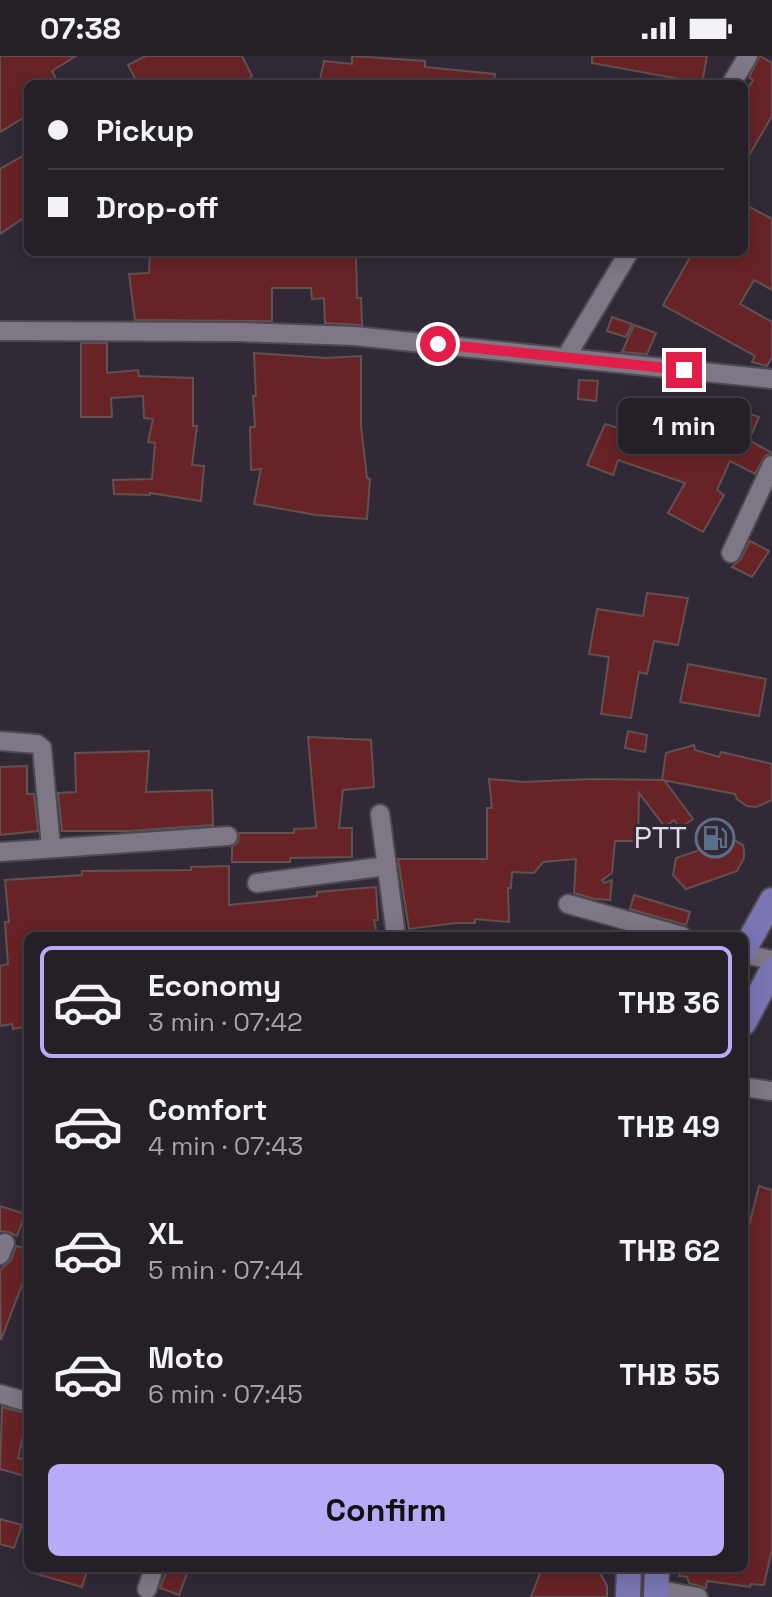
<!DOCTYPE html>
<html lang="en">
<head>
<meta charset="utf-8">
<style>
  :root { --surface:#252028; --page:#312d34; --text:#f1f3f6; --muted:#a3a3a8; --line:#423e45; --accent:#b7abf8 }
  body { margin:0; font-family:"Space Grotesk",sans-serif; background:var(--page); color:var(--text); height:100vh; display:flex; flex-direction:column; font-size:30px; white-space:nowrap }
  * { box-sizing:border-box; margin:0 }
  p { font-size:26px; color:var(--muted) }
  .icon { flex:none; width:44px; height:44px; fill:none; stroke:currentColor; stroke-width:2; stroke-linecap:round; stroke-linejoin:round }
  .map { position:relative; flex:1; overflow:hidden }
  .panel { position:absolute; left:24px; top:876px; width:724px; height:640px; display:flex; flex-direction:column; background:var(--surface); border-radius:12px; box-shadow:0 4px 20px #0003,0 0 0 2px var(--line) }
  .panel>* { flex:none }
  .top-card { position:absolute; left:24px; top:24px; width:724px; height:176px; border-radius:12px; box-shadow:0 4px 20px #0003,0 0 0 2px var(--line); display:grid; align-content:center; height:176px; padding:0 24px; background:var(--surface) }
  .end { position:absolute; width:36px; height:36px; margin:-18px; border:10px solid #e11d48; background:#fff; box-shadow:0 0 0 4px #fff }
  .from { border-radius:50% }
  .bubble { position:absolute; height:56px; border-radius:12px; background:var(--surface); box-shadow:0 4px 20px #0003,0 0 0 2px var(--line); font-size:26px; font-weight:700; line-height:56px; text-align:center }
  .top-card b { display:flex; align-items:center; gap:28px; height:76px; font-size:30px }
  .top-card b+b { border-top:2px solid var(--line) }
  .top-card i { width:20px; height:20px; background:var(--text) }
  ul { padding:14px 0 0; list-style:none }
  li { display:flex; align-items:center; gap:24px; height:112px; margin:0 16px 12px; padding:0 8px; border:4px solid transparent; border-radius:12px }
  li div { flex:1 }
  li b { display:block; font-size:30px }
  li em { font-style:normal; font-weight:700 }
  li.on { border-color:var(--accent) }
  li>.icon { width:72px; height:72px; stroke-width:1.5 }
  .button { display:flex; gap:16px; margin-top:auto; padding:16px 24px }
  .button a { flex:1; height:92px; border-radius:12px; background:var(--accent); color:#111; font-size:32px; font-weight:700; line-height:92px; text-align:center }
  .status { display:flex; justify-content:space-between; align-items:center; height:56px; padding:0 40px; background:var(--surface); direction:ltr }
  .status svg { height:22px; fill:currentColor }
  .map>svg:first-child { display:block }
</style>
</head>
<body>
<div class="status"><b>07:38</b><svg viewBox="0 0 49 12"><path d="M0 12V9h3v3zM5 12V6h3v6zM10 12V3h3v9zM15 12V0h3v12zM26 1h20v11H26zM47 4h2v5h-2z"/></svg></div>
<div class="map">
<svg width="772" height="1541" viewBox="0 0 772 1541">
  <rect width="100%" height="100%" fill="#312a36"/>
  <!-- building -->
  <g fill="#672326" stroke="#625150" stroke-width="2">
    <polygon points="0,0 76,0 52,15 59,28 28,28 28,59 0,76"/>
    <polygon points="146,0 242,0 252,20 240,28 138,28 128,9"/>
    <polygon points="352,0 425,5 425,11 495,18 494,28 319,28 324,5 352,8"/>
    <polygon points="592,0 707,0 702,27 592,7"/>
    <polygon points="760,0 772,7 772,60 744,108 744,39 753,24 749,21"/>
    <polygon points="28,97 28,159 0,178 0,113"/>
    <polygon points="744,148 772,163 772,234 754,224 740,248 772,266 772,301 767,310 752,306 755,300 663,249 693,196 744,196"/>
    <polygon points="150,196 356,196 357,242 361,242 362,269 325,267 324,242 312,243 311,232 272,232 272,265 135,264 129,218 149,217"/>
    <polygon points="612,261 632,268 626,281 607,275"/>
    <polygon points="634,269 656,277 647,298 622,296"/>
    <polygon points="81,287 107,287 107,317 138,314 139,320 193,322 193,370 197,370 192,409 204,410 201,445 150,437 150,439 114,438 113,424 152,423 155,387 148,386 153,363 144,362 143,340 111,342 112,361 81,361"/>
    <polygon points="254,297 326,302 361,300 361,370 367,422 370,423 367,463 316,459 254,448 261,413 251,414 250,371 255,371 253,340 256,340"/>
    <polygon points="579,324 598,325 596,345 578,343"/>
    <polygon points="731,351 759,361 749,384 772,397 765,400 755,418 730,405 717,434 724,439 703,476 668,457 685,427 618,404 613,419 587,409 605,368 635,377 640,363 658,370 662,358 705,372 707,369 724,375"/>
    <polygon points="750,485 769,495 752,521 732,511 741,503"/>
    <polygon points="647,537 688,542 678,589 654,585 647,618 639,616 631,662 601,658 609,601 589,598 597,553 643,560"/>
    <polygon points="688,608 766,623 759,660 680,646"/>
    <polygon points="628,675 647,679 645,696 625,692"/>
    <polygon points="308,681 371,684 374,731 343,734 339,772 352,772 352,801 290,802 290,806 232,806 232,791 238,786 239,777 294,777 294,773 316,772"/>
    <polygon points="694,689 695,694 719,701 721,696 772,708 772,744 756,751 747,750 737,743 735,738 662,724 666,697"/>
    <polygon points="149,695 146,736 212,734 213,769 129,775 62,775 58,737 76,736 75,697"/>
    <polygon points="27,710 27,738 34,738 38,775 0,779 0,711"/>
    <polygon points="489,723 524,726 592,723 664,724 693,763 680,772 674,764 665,771 639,737 638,785 615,785 612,817 602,824 604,827 612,824 610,844 595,843 574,837 576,803 543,806 534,817 512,816 511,832 508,832 509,866 475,863 475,867 455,867 409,873 398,803 487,803 487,752 492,752"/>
    <polygon points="732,783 743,789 744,795 744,802 737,815 686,833 673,819 676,802"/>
    <polygon points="229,810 229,849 317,840 317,836 376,831 378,864 374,864 377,880 249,880 248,878 28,880 28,970 13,973 12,968 0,970 0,910 8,908 5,866 9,866 5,824 82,819 82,815 191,814 191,811"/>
    <polygon points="634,839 690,856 686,869 630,853"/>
    <polygon points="759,1130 772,1134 772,1493 764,1529 751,1528 750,1531 707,1525 706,1532 689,1527 687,1521 679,1520 680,1512 744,1512 744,1190"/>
    <polygon points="0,1150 25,1158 17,1180 9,1176 0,1175"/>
    <polygon points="16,1190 28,1193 28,1213 1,1284 0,1214 11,1204"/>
    <polygon points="2,1351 28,1358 18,1402 28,1405 28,1421 0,1413"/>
    <polygon points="0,1463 22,1469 14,1492 0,1488"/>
    <polygon points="30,1512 88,1512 82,1531 30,1516"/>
    <polygon points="168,1512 189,1512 179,1539 160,1532"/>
    <polygon points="542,1512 587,1512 600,1517 607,1530 607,1541 531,1541"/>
  </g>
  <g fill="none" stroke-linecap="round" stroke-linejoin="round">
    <!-- minor casing -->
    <g stroke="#4d4851" stroke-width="22">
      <g id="minor">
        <polyline points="731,28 748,0"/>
        <polyline points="0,275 238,276 354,280 772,323"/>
        <polyline points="566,301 629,196"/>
        <polyline points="731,497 772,409"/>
        <polyline points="0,685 37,688 42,692 51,791"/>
        <polyline points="380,758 396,880"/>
        <polyline points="0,796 228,780"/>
        <polyline points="257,827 387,810"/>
        <polyline points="568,848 682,880"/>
        <polyline points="744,898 772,904"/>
        <polyline points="744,1031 772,1035"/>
        <polyline points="0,1199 5,1187"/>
        <polyline points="0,1338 28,1346"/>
        <polyline points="147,1533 154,1512"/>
        <polyline points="655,1533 698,1541"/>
      </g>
    </g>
    <!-- major casing -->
    <g stroke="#4d4851" stroke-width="28">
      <g id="major">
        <polyline points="744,894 772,844"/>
        <polyline points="744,967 772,914"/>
        <polyline points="628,1541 629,1512"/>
        <polyline points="656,1541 657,1512"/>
      </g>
    </g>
    <!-- minor -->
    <use href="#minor" stroke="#7f7785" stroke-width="18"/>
    <!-- major -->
    <use href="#major" stroke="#7a76b4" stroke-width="24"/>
  </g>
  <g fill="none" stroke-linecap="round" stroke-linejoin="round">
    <!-- route -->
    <polyline stroke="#e11d48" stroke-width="10" points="438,288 684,314"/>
  </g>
  <!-- icons -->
  <defs>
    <g id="fuel-ring" transform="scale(2)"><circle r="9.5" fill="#312a36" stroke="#5c6f8a" stroke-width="1.5"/><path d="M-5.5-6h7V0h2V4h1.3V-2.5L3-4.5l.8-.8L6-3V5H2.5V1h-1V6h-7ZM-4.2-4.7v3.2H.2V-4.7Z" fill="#5c6f8a"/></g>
  </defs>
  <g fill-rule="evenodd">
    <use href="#fuel-ring" x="715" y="782"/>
  </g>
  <g text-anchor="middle" stroke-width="6" stroke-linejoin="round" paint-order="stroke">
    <!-- poi labels -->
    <g font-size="30" fill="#e1dde4" stroke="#312a36" text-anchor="end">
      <text x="687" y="792">PTT</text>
    </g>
  </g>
</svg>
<i class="end from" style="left:438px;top:288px"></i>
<i class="end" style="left:684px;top:314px"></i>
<div class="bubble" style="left:618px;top:342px;width:132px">1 min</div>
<div class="top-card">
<b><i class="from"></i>Pickup</b>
<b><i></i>Drop-off</b>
</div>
<section class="panel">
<ul>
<li class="on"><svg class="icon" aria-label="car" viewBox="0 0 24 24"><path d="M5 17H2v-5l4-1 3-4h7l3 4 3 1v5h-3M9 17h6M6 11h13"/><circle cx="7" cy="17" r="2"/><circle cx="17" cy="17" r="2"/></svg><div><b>Economy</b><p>3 min · 07:42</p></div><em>THB 36</em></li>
<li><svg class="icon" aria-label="car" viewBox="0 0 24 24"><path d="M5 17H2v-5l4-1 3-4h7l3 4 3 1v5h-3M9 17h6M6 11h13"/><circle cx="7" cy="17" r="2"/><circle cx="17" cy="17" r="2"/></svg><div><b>Comfort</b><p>4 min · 07:43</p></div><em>THB 49</em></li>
<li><svg class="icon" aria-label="car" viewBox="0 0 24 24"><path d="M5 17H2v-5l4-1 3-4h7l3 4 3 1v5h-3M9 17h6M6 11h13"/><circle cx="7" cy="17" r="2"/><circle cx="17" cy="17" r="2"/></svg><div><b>XL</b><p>5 min · 07:44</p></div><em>THB 62</em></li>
<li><svg class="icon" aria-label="car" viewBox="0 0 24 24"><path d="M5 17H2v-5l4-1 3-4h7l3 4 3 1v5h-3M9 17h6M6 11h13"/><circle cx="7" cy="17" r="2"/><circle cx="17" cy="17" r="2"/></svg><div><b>Moto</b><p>6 min · 07:45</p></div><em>THB 55</em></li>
</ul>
<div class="button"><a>Confirm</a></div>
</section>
</div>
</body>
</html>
